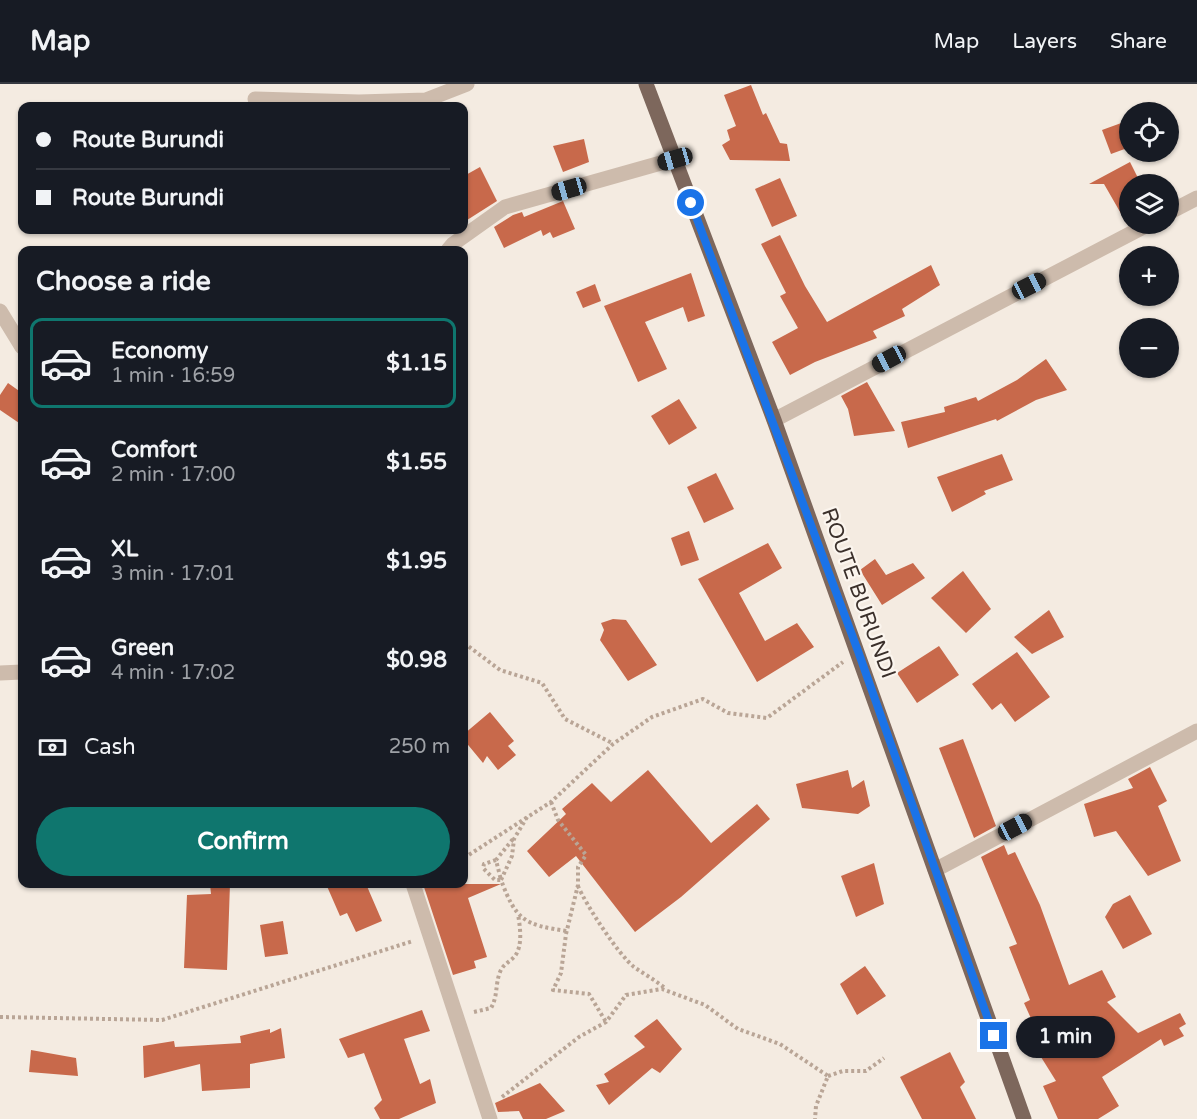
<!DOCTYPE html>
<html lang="en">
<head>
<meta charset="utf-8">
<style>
  :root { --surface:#171b24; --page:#20242c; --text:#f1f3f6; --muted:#9ea1a6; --line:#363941; --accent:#0f766e }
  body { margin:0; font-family:"Varela Round",sans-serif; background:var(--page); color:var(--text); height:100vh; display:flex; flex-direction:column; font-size:22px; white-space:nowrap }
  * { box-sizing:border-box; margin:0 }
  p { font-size:20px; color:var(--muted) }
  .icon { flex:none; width:33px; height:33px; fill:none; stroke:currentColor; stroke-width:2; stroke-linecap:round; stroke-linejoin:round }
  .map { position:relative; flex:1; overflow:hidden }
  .details { position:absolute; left:18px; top:162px; width:450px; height:642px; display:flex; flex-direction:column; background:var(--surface); border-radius:12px; box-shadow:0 2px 4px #0004 }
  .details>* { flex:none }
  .guide { position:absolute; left:18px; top:18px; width:450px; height:132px; border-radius:12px; box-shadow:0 2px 4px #0004; display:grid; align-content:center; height:132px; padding:0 18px; background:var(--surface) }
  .controls { position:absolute; left:1119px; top:18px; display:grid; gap:12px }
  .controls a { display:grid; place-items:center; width:60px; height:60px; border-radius:50%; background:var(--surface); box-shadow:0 2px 4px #0004; font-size:30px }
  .end { position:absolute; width:27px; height:27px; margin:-14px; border:8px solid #1a73e8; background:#fff; box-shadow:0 0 0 3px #fff }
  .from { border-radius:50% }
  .bubble { position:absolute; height:42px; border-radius:21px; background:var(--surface); box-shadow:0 2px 4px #0004; font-size:20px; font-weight:700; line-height:42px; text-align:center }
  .car { position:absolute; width:18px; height:36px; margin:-18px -9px; border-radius:8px; box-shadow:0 0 4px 2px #0007; background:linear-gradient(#222 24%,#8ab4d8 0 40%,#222 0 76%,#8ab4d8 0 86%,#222 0) }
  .guide b { display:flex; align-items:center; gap:21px; height:57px; font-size:22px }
  .guide b+b { border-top:2px solid var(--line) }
  .guide i { width:15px; height:15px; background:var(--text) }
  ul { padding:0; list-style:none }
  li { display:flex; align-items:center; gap:18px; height:90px; margin:0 12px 9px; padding:0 6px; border:3px solid transparent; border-radius:12px }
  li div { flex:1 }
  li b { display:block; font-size:22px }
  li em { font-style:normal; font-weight:700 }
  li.selected { border-color:var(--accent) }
  li>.icon { width:54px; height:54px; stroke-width:1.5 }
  h2 { padding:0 18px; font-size:27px; line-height:72px }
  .pay { display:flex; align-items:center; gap:15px; height:66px; padding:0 18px; font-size:22px }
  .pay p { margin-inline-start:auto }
  .action { display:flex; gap:12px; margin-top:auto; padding:12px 18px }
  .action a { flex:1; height:69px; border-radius:36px; background:var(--accent); color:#fff; font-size:24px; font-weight:700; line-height:69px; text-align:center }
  header { display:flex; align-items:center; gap:36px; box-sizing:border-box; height:84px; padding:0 30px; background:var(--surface); border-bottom:2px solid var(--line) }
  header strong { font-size:28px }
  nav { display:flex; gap:33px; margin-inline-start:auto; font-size:21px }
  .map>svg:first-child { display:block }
</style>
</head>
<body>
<header>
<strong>Map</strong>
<nav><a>Map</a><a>Layers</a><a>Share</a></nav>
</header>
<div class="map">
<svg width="1197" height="1035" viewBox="0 0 1197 1035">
  <rect width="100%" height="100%" fill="#f4ebe1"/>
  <!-- building -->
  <g fill="#c8694b">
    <polygon points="751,1 763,31 766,29 780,59 787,60 790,77 730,76 722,61 730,56 727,46 736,42 724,11"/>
    <polygon points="1124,38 1130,53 1130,63 1111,70 1102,46"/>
    <polygon points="584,55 589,78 563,88 553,62"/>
    <polygon points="1130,78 1141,100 1130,100 1130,139 1127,140 1104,100 1089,100"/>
    <polygon points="480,83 497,117 464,138 464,92"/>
    <polygon points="780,94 797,132 772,143 755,105"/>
    <polygon points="563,117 575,145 553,154 550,148 543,152 541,146 504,164 494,143 513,131 522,128 524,133"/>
    <polygon points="780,151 805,202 827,238 931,181 940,201 902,225 905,232 873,247 877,254 815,278 790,291 772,258 798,244 780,212 786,209 761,160"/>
    <polygon points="691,189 705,232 688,238 683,223 645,238 667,285 638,298 604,222"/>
    <polygon points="595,200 601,217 583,224 576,208"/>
    <polygon points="1046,275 1067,306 1036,316 997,337 996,335 908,364 901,338 945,328 944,323 976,313 978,317 1017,296"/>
    <polygon points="867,298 895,347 854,352 848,325 841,312"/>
    <polygon points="8,299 22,309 22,341 0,326 0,311"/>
    <polygon points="679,315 697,344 669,361 651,332"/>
    <polygon points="1002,370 1013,396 984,407 986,410 952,428 937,393"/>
    <polygon points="716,389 734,425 704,439 687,403"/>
    <polygon points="689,447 699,476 681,482 671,454"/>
    <polygon points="768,459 782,484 739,509 765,557 797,539 814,563 757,598 698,495"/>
    <polygon points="875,475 886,491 913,479 925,494 882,521 860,486"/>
    <polygon points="963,487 991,525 966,549 931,514"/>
    <polygon points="1049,526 1064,553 1032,570 1014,553"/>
    <polygon points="613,535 626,536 657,581 628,597 600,556 604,546 601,539"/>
    <polygon points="939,562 959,591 917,619 897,589"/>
    <polygon points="1017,568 1050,613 1015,638 1001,619 992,626 972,600"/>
    <polygon points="490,628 514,657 508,662 516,671 498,686 487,672 483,679 464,656 464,650"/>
    <polygon points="963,655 996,742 974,754 939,664"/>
    <polygon points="1150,683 1167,717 1158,722 1181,777 1148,792 1116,747 1094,753 1084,720 1133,704 1128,695"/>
    <polygon points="648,686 711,759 757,720 770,735 681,813 635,848 576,772 549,793 527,767 566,730 562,725 592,699 611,718"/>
    <polygon points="848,686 852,704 864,696 870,722 858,730 802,724 796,700"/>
    <polygon points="1004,761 1008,771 1015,768 1040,821 1069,901 1102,886 1116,913 1107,918 1138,949 1180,929 1186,940 1179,944 1184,952 1164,962 1161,955 1102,993 1119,1022 1098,1035 1058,1035 1043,1002 1056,997 1036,965 1043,961 1024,919 1030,916 1009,863 1017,860 981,773"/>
    <polygon points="874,779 884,820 856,833 841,792"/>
    <polygon points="210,800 230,800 227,886 184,884 187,811 211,810"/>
    <polygon points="326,800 366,800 382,837 356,848 347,829 340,832"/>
    <polygon points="423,800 501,800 468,814 487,873 474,877 476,884 453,891"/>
    <polygon points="1130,811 1152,850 1123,865 1105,833 1113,820"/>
    <polygon points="283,837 288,870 265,873 260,841"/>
    <polygon points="865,882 886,912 857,931 840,900"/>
    <polygon points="422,926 430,947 404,955 420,1000 430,995 436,1019 399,1035 380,1035 374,1024 382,1016 364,969 348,974 339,955"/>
    <polygon points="657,935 682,965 660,989 652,984 609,1021 596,1001 609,998 604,990 645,963 634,952"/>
    <polygon points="281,944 285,974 250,980 250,1004 202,1007 200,980 144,994 143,962 174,957 175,963 241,959 240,952 270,945 270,949"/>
    <polygon points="31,966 76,974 78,992 29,988"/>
    <polygon points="950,968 965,998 960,1003 976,1035 922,1035 900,993"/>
    <polygon points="540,999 565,1027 546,1035 523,1035 519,1027 498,1028 495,1019"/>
  </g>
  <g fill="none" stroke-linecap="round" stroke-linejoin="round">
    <!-- path -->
    <g stroke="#b9a596" stroke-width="4" stroke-dasharray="3 3" stroke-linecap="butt">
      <polyline points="464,559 500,586 542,599 565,635 612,659"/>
      <polyline points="551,718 558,736 586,771 578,783 578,801 566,850 561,889 553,906 589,910 606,938"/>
      <path d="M527,733l-13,22 -2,17 -11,24c15,40 23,45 66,51"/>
      <polyline points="464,774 551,718 613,660 652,633 703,615 728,629 767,634 843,578"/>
      <polyline points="496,776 484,780 483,784 495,796 501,796 496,776 513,755"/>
      <path d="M578,802c8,19 40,68 56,81 10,7 21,13 31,21"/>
      <path d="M474,928l17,-4c7,-12 4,-23 9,-36 3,-8 10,-10 15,-16 8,-11 5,-29 3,-42"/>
      <polyline points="0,933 162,936 413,857"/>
      <polyline points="828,992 843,987 866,987 884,974"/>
      <polyline points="502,1013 579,953 606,938 626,911 662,905 705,921 738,945 780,960 828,992 816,1022 815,1035"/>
    </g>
    <!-- minor -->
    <g stroke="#cdbbac" stroke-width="15">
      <polyline points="255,15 359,18 426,16 467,0"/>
      <polyline points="1168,129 1197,114"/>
      <polyline points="448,166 453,160 505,123 675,75"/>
      <polyline points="0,227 22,263"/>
      <polyline points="774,336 1149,140"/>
      <polyline points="0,589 22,588"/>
      <polyline points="935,786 1197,647"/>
      <polyline points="413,800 490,1035"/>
    </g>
    <!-- major -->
    <polyline stroke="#7d675c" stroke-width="15" points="646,0 774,336 1024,1035"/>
  </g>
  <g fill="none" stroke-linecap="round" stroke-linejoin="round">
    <!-- route -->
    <polyline stroke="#1a73e8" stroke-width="8" points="691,119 858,567 994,952"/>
  </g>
  <g text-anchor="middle" stroke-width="4.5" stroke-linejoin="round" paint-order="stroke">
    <!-- street labels -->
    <g font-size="21" fill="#3b302b" stroke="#fbf5ee">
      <text transform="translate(859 509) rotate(70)" y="7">ROUTE BURUNDI</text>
    </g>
  </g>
</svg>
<div class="controls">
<a><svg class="icon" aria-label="locate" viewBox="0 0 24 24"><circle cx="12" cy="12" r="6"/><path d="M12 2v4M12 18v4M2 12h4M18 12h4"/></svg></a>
<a><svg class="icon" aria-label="layers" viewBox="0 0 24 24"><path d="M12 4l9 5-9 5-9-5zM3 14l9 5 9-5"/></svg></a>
<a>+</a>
<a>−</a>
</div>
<i class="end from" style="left:691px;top:119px"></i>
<i class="end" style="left:994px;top:952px"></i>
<div class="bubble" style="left:1016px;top:932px;width:99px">1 min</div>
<i class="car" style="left:675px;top:75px;rotate:254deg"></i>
<i class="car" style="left:569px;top:105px;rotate:254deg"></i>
<i class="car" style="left:1029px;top:202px;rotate:63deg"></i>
<i class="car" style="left:889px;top:275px;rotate:242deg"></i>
<i class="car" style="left:1015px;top:743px;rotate:62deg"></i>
<div class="guide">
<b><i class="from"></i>Route Burundi</b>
<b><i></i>Route Burundi</b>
</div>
<section class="details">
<h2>Choose a ride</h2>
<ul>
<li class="selected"><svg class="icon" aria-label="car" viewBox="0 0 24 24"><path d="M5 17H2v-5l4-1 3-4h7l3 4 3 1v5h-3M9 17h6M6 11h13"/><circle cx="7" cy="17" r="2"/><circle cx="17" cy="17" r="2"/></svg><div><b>Economy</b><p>1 min · 16:59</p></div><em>$1.15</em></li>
<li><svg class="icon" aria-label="car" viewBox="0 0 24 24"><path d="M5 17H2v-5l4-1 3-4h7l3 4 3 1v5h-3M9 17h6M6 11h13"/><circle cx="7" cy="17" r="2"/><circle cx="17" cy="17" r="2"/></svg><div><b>Comfort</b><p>2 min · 17:00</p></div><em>$1.55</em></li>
<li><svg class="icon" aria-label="car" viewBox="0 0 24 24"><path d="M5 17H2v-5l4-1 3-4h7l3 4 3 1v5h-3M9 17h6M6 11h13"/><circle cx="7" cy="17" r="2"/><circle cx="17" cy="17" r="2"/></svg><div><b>XL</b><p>3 min · 17:01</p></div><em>$1.95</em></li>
<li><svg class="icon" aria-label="car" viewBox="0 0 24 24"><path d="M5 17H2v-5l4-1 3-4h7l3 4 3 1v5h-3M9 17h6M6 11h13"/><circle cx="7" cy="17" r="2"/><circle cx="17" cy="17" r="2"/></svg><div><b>Green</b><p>4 min · 17:02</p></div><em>$0.98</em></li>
</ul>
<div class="pay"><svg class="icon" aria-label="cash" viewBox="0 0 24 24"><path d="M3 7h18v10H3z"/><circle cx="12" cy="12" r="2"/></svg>Cash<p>250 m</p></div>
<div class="action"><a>Confirm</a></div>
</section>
</div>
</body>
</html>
